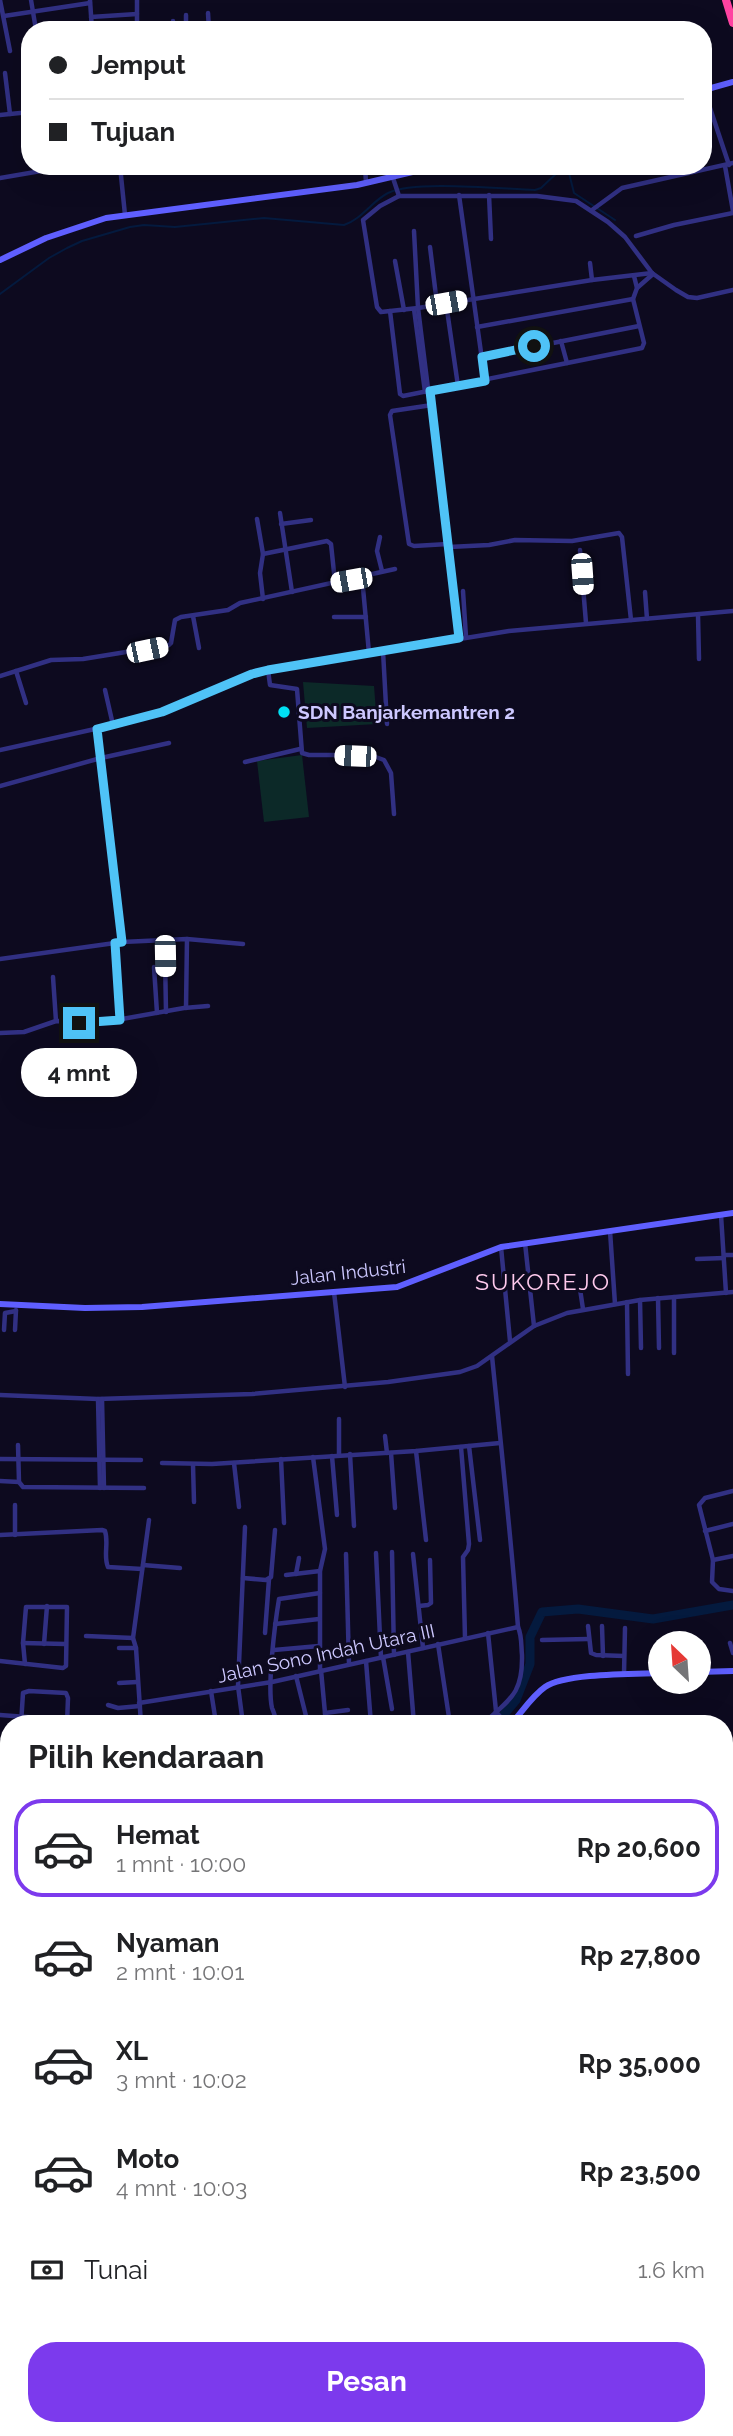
<!DOCTYPE html>
<html lang="id">
<head>
<meta charset="utf-8">
<style>
  :root { --surface:#fff; --page:#f6f6f6; --text:#202124; --muted:#757577; --line:#e0e0e0; --accent:#7c3aed }
  body { margin:0; font-family:Raleway,sans-serif; background:var(--page); color:var(--text); height:100vh; display:flex; flex-direction:column; font-size:26px; white-space:nowrap }
  * { box-sizing:border-box; margin:0 }
  p { font-size:23px; color:var(--muted) }
  .icon { flex:none; width:38px; height:38px; fill:none; stroke:currentColor; stroke-width:2; stroke-linecap:round; stroke-linejoin:round }
  .map { position:relative; flex:1; overflow:hidden }
  .drawer { position:absolute; left:0px; top:1715px; width:733px; height:721px; display:flex; flex-direction:column; background:var(--surface); border-radius:28px 28px 0 0; box-shadow:0 7px 28px #0002 }
  .drawer>* { flex:none }
  .top-card { position:absolute; left:21px; top:21px; width:691px; height:154px; border-radius:28px; box-shadow:0 7px 28px #0002; display:grid; align-content:center; height:154px; padding:0 28px; background:var(--surface) }
  .needle { width:46px; rotate:335deg }
  .controls { position:absolute; left:648px; top:1631px; display:grid; gap:14px }
  .controls a { display:grid; place-items:center; width:63px; height:63px; border-radius:50%; background:var(--surface); box-shadow:0 7px 28px #0002; font-size:35px }
  .end { position:absolute; width:32px; height:32px; margin:-16px; border:9px solid #4fc3f7; background:#111; box-shadow:0 0 0 4px #111 }
  .from { border-radius:50% }
  .bubble { position:absolute; height:49px; border-radius:24px; background:var(--surface); box-shadow:0 7px 28px #0002; font-size:23px; font-weight:700; line-height:49px; text-align:center }
  .car { position:absolute; width:21px; height:42px; margin:-21px -10px; border-radius:9px; box-shadow:0 0 5px 2px #0007; background:linear-gradient(#fff 24%,#345 0 40%,#fff 0 76%,#345 0 86%,#fff 0) }
  .top-card b { display:flex; align-items:center; gap:24px; height:66px; font-size:26px }
  .top-card b+b { border-top:2px solid var(--line) }
  .top-card i { width:18px; height:18px; background:var(--text) }
  ul { padding:0; list-style:none }
  li { display:flex; align-items:center; gap:21px; height:98px; margin:0 14px 10px; padding:0 14px; border:4px solid transparent; border-radius:28px }
  li div { flex:1 }
  li b { display:block; font-size:26px }
  li em { font-style:normal; font-weight:700 }
  li.current { border-color:var(--accent) }
  li>.icon { width:63px; height:63px; stroke-width:1.5 }
  h2 { padding:0 28px; font-size:32px; line-height:84px }
  .pay { display:flex; align-items:center; gap:18px; height:77px; padding:0 28px; font-size:26px }
  .pay p { margin-inline-start:auto }
  .button { display:flex; gap:14px; margin-top:auto; padding:14px 28px }
  .button a { flex:1; height:80px; border-radius:28px; background:var(--accent); color:#fff; font-size:28px; font-weight:700; line-height:80px; text-align:center }
  .map>svg:first-child { display:block }
</style>
</head>
<body>
<div class="map">
<svg width="733" height="2436" viewBox="0 0 733 2436">
  <rect width="100%" height="100%" fill="#0d0a1f"/>
  <!-- green -->
  <g fill="#0c2928">
    <polygon points="303,682 374,686 377,724 307,728"/>
    <polygon points="302,755 309,817 264,822 257,761"/>
  </g>
  <g fill="none" stroke-linecap="round" stroke-linejoin="round">
    <!-- stream -->
    <path stroke="#041a3e" stroke-width="2" d="M0,294l49,-36 18,-10 15,-7 48,-14 14,-2 31,2 89,-9 80,7c18,-6 28,-24 44,-32 27,-13 113,-4 147,-3l6,-2 19,-18 9,3 5,20 41,27"/>
    <!-- river -->
    <g stroke="#041a3e" stroke-width="9">
      <polyline points="496,1724 516,1700 530,1664 530,1637 542,1612 578,1609 653,1619 733,1605"/>
      <polyline points="0,1775 9,1775"/>
      <polyline points="0,1794 9,1794"/>
      <polyline points="724,2015 733,2017"/>
      <polyline points="0,2418 9,2420"/>
      <polyline points="20,2427 26,2436"/>
      <polyline points="286,2427 295,2429 302,2427"/>
      <polyline points="246,2436 257,2427"/>
    </g>
    <!-- street -->
    <g stroke="#313083" stroke-width="4.5">
      <polyline points="0,0 10,51"/>
      <polyline points="31,0 36,30"/>
      <polyline points="90,0 92,30"/>
      <polyline points="137,0 137,30"/>
      <polyline points="208,13 209,30"/>
      <polyline points="4,16 90,3"/>
      <polyline points="91,17 137,14"/>
      <polyline points="173,30 173,21"/>
      <polyline points="186,30 186,15"/>
      <polyline points="5,73 10,114"/>
      <polyline points="704,90 729,165"/>
      <polyline points="0,115 30,112"/>
      <polyline points="120,166 125,215"/>
      <polyline points="365,166 366,183"/>
      <polyline points="725,166 733,211"/>
      <polyline points="0,178 70,166"/>
      <polyline points="393,178 399,196 537,196 576,201 608,222 625,237 652,273 676,290 688,297 697,298 733,290"/>
      <polyline points="459,195 485,381"/>
      <polyline points="489,195 491,239"/>
      <polyline points="399,196 380,206 363,220 377,307 381,312 418,308 592,280 652,273"/>
      <polyline points="592,210 622,188 733,163"/>
      <polyline points="414,231 418,308 459,638"/>
      <polyline points="636,236 674,225 733,213"/>
      <polyline points="430,247 437,304"/>
      <polyline points="395,261 404,310"/>
      <polyline points="590,263 592,280"/>
      <polyline points="637,288 653,274"/>
      <polyline points="446,303 458,386"/>
      <polyline points="414,309 425,392"/>
      <polyline points="390,311 400,394 403,396 642,348 644,343 633,299 637,288 634,276"/>
      <polyline points="477,327 633,299"/>
      <polyline points="561,341 567,363"/>
      <polyline points="482,357 639,326"/>
      <polyline points="432,405 392,411 390,415 409,544 414,546 448,544"/>
      <polyline points="280,513 292,592"/>
      <polyline points="257,519 263,554 260,573 263,599"/>
      <polyline points="281,524 311,520"/>
      <polyline points="380,537 377,551 382,571"/>
      <polyline points="449,547 489,545 515,540 572,541 619,533 622,537 631,620"/>
      <polyline points="580,550 586,623"/>
      <polyline points="263,554 327,541 331,544 335,582"/>
      <polyline points="362,577 369,653"/>
      <polyline points="463,591 466,637"/>
      <polyline points="645,592 647,619"/>
      <polyline points="698,615 699,659"/>
      <polyline points="193,616 199,648"/>
      <polyline points="334,617 366,617"/>
      <polyline points="383,651 387,724"/>
      <polyline points="268,670 270,685 297,689 302,753 309,755 370,755 384,760 391,773 394,814"/>
      <polyline points="16,671 26,703"/>
      <polyline points="0,676 51,660 83,659 169,645 171,643 175,620 181,617 228,610 240,603 395,569"/>
      <polyline points="105,690 113,725"/>
      <polyline points="97,729 122,942"/>
      <polyline points="0,750 131,721 162,712 252,674 268,670 509,631 733,611"/>
      <polyline points="245,762 300,749"/>
      <polyline points="0,786 101,758 169,743"/>
      <polyline points="115,944 120,1020"/>
      <polyline points="165,956 166,1012"/>
      <polyline points="0,959 122,942 187,939 243,944"/>
      <polyline points="154,967 157,1013"/>
      <polyline points="53,977 56,1021"/>
      <polyline points="186,1008 187,939"/>
      <polyline points="0,1033 24,1032 56,1021 105,1022 184,1008 208,1006"/>
      <polyline points="721,1215 726,1293"/>
      <polyline points="610,1231 615,1304"/>
      <polyline points="525,1243 534,1326"/>
      <polyline points="501,1247 510,1341"/>
      <polyline points="724,1255 733,1255"/>
      <polyline points="697,1259 724,1258"/>
      <polyline points="580,1289 583,1309"/>
      <polyline points="334,1292 345,1387"/>
      <polyline points="674,1297 674,1353"/>
      <polyline points="658,1298 659,1348"/>
      <polyline points="640,1300 641,1348"/>
      <polyline points="627,1302 628,1374"/>
      <polyline points="4,1330 5,1313 16,1311"/>
      <polyline points="15,1330 16,1310"/>
      <polyline points="0,1395 98,1399 252,1394 388,1382 460,1372 477,1366 534,1326 567,1313 640,1300 733,1292"/>
      <polyline points="98,1399 100,1488"/>
      <polyline points="102,1399 104,1488"/>
      <polyline points="339,1419 339,1455"/>
      <polyline points="385,1436 387,1453"/>
      <polyline points="18,1445 19,1482 23,1487 144,1488"/>
      <polyline points="469,1446 480,1540"/>
      <polyline points="461,1447 469,1544 468,1550 463,1557 465,1638"/>
      <polyline points="416,1451 426,1540"/>
      <polyline points="391,1453 395,1508"/>
      <polyline points="350,1454 354,1526"/>
      <polyline points="332,1456 337,1515"/>
      <polyline points="313,1457 325,1549 320,1571 320,1670"/>
      <polyline points="0,1459 141,1460"/>
      <polyline points="281,1459 284,1523"/>
      <polyline points="162,1463 212,1464 416,1451 500,1443"/>
      <polyline points="234,1463 239,1507"/>
      <polyline points="193,1465 194,1502"/>
      <polyline points="0,1481 19,1482"/>
      <polyline points="733,1491 705,1498 699,1505 713,1560 712,1582 719,1589 733,1591"/>
      <polyline points="15,1505 15,1535"/>
      <polyline points="705,1531 733,1524"/>
      <path d="M0,1535l102,-5 3,1c4,12 -2,25 3,36l34,2"/>
      <polyline points="392,1552 394,1655"/>
      <polyline points="376,1553 381,1658"/>
      <polyline points="346,1554 349,1664"/>
      <polyline points="413,1554 423,1648"/>
      <polyline points="713,1560 733,1556"/>
      <polyline points="143,1565 180,1568"/>
      <polyline points="296,1574 299,1558"/>
      <polyline points="286,1575 320,1571"/>
      <polyline points="243,1578 266,1580 271,1577 275,1530"/>
      <polyline points="419,1606 428,1605 431,1603 430,1560"/>
      <polyline points="275,1624 319,1619"/>
      <polyline points="588,1626 591,1653 596,1655 624,1656"/>
      <polyline points="602,1626 603,1656"/>
      <polyline points="265,1633 269,1579"/>
      <polyline points="488,1633 496,1711"/>
      <polyline points="86,1636 133,1638"/>
      <polyline points="542,1640 588,1639"/>
      <polyline points="23,1643 65,1644"/>
      <polyline points="730,1643 733,1653"/>
      <polyline points="44,1644 47,1606"/>
      <polyline points="438,1644 450,1724"/>
      <polyline points="119,1648 136,1648"/>
      <polyline points="274,1650 319,1646"/>
      <polyline points="408,1652 414,1724"/>
      <polyline points="383,1657 392,1709"/>
      <polyline points="0,1661 63,1668 66,1666 67,1607 26,1607 23,1643 25,1664"/>
      <polyline points="366,1661 371,1724"/>
      <polyline points="321,1670 326,1724"/>
      <polyline points="624,1674 625,1628"/>
      <polyline points="296,1676 308,1724"/>
      <polyline points="119,1683 137,1682"/>
      <polyline points="211,1691 216,1723"/>
      <polyline points="139,1703 272,1682 518,1627"/>
      <polyline points="108,1705 118,1708 140,1706"/>
      <polyline points="496,1712 507,1724"/>
      <polyline points="325,1713 348,1710"/>
      <polyline points="0,1715 67,1720"/>
      <polyline points="21,1724 23,1693 29,1691 66,1693 68,1698 67,1724"/>
      <polyline points="141,1724 136,1648 133,1638 149,1520"/>
      <polyline points="243,1724 238,1686 245,1527"/>
      <path d="M276,1724c0,-7 -2,-11 -4,-16 -5,-22 3,-85 7,-109l41,-6"/>
      <path d="M483,1724c27,-25 40,-30 39,-69 -1,-10 0,-19 -4,-28 -7,-90 -17,-181 -26,-271"/>
      <polyline points="0,1771 9,1771"/>
      <polyline points="0,1804 9,1804"/>
      <polyline points="724,1815 733,1816"/>
      <polyline points="0,1831 9,1829"/>
      <polyline points="0,1858 9,1856"/>
      <polyline points="724,1860 733,1858"/>
      <polyline points="0,1885 9,1884"/>
      <polyline points="0,1892 9,1934"/>
      <polyline points="724,1943 733,1942"/>
      <polyline points="724,2080 733,2080"/>
      <polyline points="724,2105 733,2105"/>
      <polyline points="724,2116 733,2116"/>
      <polyline points="724,2140 733,2139"/>
      <polyline points="724,2167 733,2167"/>
      <polyline points="724,2174 733,2174"/>
      <polyline points="724,2209 733,2208"/>
      <polyline points="724,2231 733,2231"/>
      <polyline points="724,2244 733,2244"/>
      <polyline points="724,2266 733,2266"/>
      <polyline points="724,2294 733,2293"/>
      <polyline points="724,2319 733,2318"/>
      <polyline points="724,2345 733,2345"/>
      <polyline points="0,2355 9,2353"/>
      <polyline points="724,2370 733,2370"/>
      <polyline points="724,2401 733,2400"/>
      <polyline points="0,2413 9,2413"/>
      <polyline points="14,2427 23,2436"/>
      <polyline points="29,2427 36,2436"/>
      <polyline points="60,2427 61,2436"/>
      <polyline points="192,2427 192,2436"/>
      <polyline points="293,2427 294,2433 309,2427"/>
      <polyline points="479,2427 479,2436"/>
      <polyline points="592,2427 592,2436"/>
      <polyline points="600,2427 600,2436"/>
      <polyline points="10,2436 12,2427"/>
      <polyline points="136,2436 153,2433 166,2436"/>
      <polyline points="237,2436 250,2427"/>
      <polyline points="360,2436 396,2430"/>
      <polyline points="678,2436 733,2434"/>
    </g>
    <!-- secondary -->
    <g stroke="#5f5fff" stroke-width="6">
      <polyline points="704,90 733,82"/>
      <polyline points="0,260 46,238 106,218 357,185 438,166"/>
      <polyline points="0,1304 85,1308 142,1307 397,1287 501,1247 733,1213"/>
      <polyline points="698,1672 733,1671"/>
      <path d="M511,1724c11,-12 21,-28 34,-37 20,-14 89,-13 115,-14"/>
      <polyline points="0,1789 9,1790"/>
    </g>
    <!-- highway -->
    <polyline stroke="#ff43a1" stroke-width="8" points="726,0 733,23"/>
  </g>
  <g fill="none" stroke-linecap="round" stroke-linejoin="round">
    <!-- route -->
    <polyline stroke="#4fc3f7" stroke-width="9" points="79,1023 120,1020 115,943 122,942 97,729 162,712 252,674 268,670 459,638 430,391 485,381 482,357 534,346"/>
  </g>
  <!-- markers -->
  <circle fill="#00e0f3" stroke="#0d0a1f" stroke-width="2.5" cx="284" cy="712" r="7"/>
  <g text-anchor="middle" stroke-width="6" stroke-linejoin="round" paint-order="stroke">
    <!-- poi labels -->
    <g font-size="19" font-weight="bold" fill="#cdc8ff" stroke="#0d0a1f" text-anchor="start">
      <text x="298" y="719">SDN Banjarkemantren 2</text>
    </g>
    <!-- street labels -->
    <g font-size="19" fill="#cdc8ff" stroke="#0d0a1f">
      <text transform="translate(348 1272) rotate(-6)" y="7">Jalan Industri</text>
      <text transform="translate(326 1653) rotate(-12)" y="7">Jalan Sono Indah Utara III</text>
    </g>
    <!-- quarter labels -->
    <g font-size="23" letter-spacing="2" fill="#ffcaed" stroke="#0d0a1f">
      <text x="543" y="1290">SUKOREJO</text>
    </g>
  </g>
</svg>
<div class="controls">
<a><svg class="needle" viewBox="-14 -14 28 28"><path d="M0-13l5 13h-10z" fill="#e53935"/><path d="M0 13l5-13h-10z" fill="#757577"/></svg></a>
</div>
<i class="end from" style="left:534px;top:346px"></i>
<i class="end" style="left:79px;top:1023px"></i>
<div class="bubble" style="left:21px;top:1048px;width:116px">4 mnt</div>
<i class="car" style="left:446px;top:303px;rotate:80deg"></i>
<i class="car" style="left:582px;top:574px;rotate:176deg"></i>
<i class="car" style="left:351px;top:580px;rotate:260deg"></i>
<i class="car" style="left:147px;top:650px;rotate:78deg"></i>
<i class="car" style="left:355px;top:756px;rotate:272deg"></i>
<i class="car" style="left:165px;top:956px;rotate:179deg"></i>
<div class="top-card">
<b><i class="from"></i>Jemput</b>
<b><i></i>Tujuan</b>
</div>
<section class="drawer">
<h2>Pilih kendaraan</h2>
<ul>
<li class="current"><svg class="icon" aria-label="car" viewBox="0 0 24 24"><path d="M5 17H2v-5l4-1 3-4h7l3 4 3 1v5h-3M9 17h6M6 11h13"/><circle cx="7" cy="17" r="2"/><circle cx="17" cy="17" r="2"/></svg><div><b>Hemat</b><p>1 mnt · 10:00</p></div><em>Rp 20,600</em></li>
<li><svg class="icon" aria-label="car" viewBox="0 0 24 24"><path d="M5 17H2v-5l4-1 3-4h7l3 4 3 1v5h-3M9 17h6M6 11h13"/><circle cx="7" cy="17" r="2"/><circle cx="17" cy="17" r="2"/></svg><div><b>Nyaman</b><p>2 mnt · 10:01</p></div><em>Rp 27,800</em></li>
<li><svg class="icon" aria-label="car" viewBox="0 0 24 24"><path d="M5 17H2v-5l4-1 3-4h7l3 4 3 1v5h-3M9 17h6M6 11h13"/><circle cx="7" cy="17" r="2"/><circle cx="17" cy="17" r="2"/></svg><div><b>XL</b><p>3 mnt · 10:02</p></div><em>Rp 35,000</em></li>
<li><svg class="icon" aria-label="car" viewBox="0 0 24 24"><path d="M5 17H2v-5l4-1 3-4h7l3 4 3 1v5h-3M9 17h6M6 11h13"/><circle cx="7" cy="17" r="2"/><circle cx="17" cy="17" r="2"/></svg><div><b>Moto</b><p>4 mnt · 10:03</p></div><em>Rp 23,500</em></li>
</ul>
<div class="pay"><svg class="icon" aria-label="cash" viewBox="0 0 24 24"><path d="M3 7h18v10H3z"/><circle cx="12" cy="12" r="2"/></svg>Tunai<p>1.6 km</p></div>
<div class="button"><a>Pesan</a></div>
</section>
</div>
</body>
</html>
